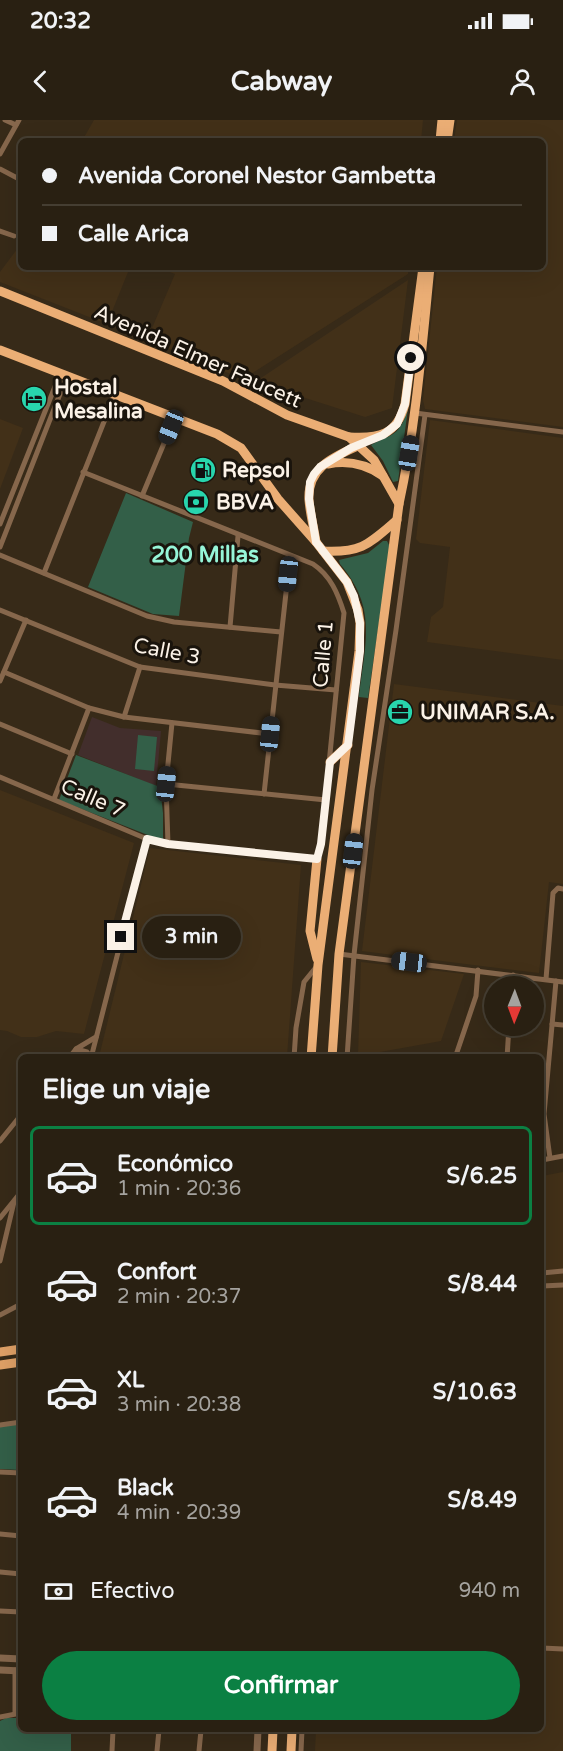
<!DOCTYPE html>
<html lang="es">
<head>
<meta charset="utf-8">
<style>
  :root { --surface:#292012; --page:#352d20; --text:#f1f3f6; --muted:#a5a39f; --line:#453e32; --accent:#0b8043 }
  body { margin:0; font-family:"Varela Round",sans-serif; background:var(--page); color:var(--text); height:100vh; display:flex; flex-direction:column; font-size:22px; white-space:nowrap }
  * { box-sizing:border-box; margin:0 }
  p { font-size:20px; color:var(--muted) }
  .icon { flex:none; width:33px; height:33px; fill:none; stroke:currentColor; stroke-width:2; stroke-linecap:round; stroke-linejoin:round }
  .map { position:relative; flex:1; overflow:hidden }
  .details { position:absolute; left:18px; top:934px; width:526px; height:678px; display:flex; flex-direction:column; background:var(--surface); border-radius:9px; box-shadow:0 6px 24px #0002,0 0 0 2px var(--line) }
  .details>* { flex:none }
  .banner { position:absolute; left:18px; top:18px; width:528px; height:132px; border-radius:9px; box-shadow:0 6px 24px #0002,0 0 0 2px var(--line); display:grid; align-content:center; height:132px; padding:0 24px; background:var(--surface) }
  .needle { width:39px; rotate:181deg }
  .fabs { position:absolute; left:484px; top:856px; display:grid; gap:12px }
  .fabs a { display:grid; place-items:center; width:60px; height:60px; border-radius:50%; background:var(--surface); box-shadow:0 6px 24px #0002,0 0 0 2px var(--line); font-size:30px }
  .end { position:absolute; width:27px; height:27px; margin:-14px; border:8px solid #fbf2e7; background:#111; box-shadow:0 0 0 3px #111 }
  .from { border-radius:50% }
  .bubble { position:absolute; height:42px; border-radius:21px; background:var(--surface); box-shadow:0 6px 24px #0002,0 0 0 2px var(--line); font-size:20px; font-weight:700; line-height:42px; text-align:center }
  .car { position:absolute; width:18px; height:36px; margin:-18px -9px; border-radius:8px; box-shadow:0 0 4px 2px #0007; background:linear-gradient(#222 24%,#8ab4d8 0 40%,#222 0 76%,#8ab4d8 0 86%,#222 0) }
  .banner b { display:flex; align-items:center; gap:21px; height:57px; font-size:22px }
  .banner b+b { border-top:2px solid var(--line) }
  .banner i { width:15px; height:15px; background:var(--text) }
  ul { padding:0; list-style:none }
  li { display:flex; align-items:center; gap:18px; height:99px; margin:0 12px 9px; padding:0 12px; border:3px solid transparent; border-radius:9px }
  li div { flex:1 }
  li b { display:block; font-size:22px }
  li em { font-style:normal; font-weight:700 }
  li.selected { border-color:var(--accent) }
  li>.icon { width:54px; height:54px; stroke-width:1.5 }
  h2 { padding:0 24px; font-size:27px; line-height:72px }
  .pay { display:flex; align-items:center; gap:15px; height:66px; padding:0 24px; font-size:22px }
  .pay p { margin-inline-start:auto }
  .cta { display:flex; gap:12px; margin-top:auto; padding:12px 24px }
  .cta a { flex:1; height:69px; border-radius:36px; background:var(--accent); color:#fff; font-size:24px; font-weight:700; line-height:69px; text-align:center }
  .status { display:flex; justify-content:space-between; align-items:center; height:42px; padding:0 30px; background:var(--surface); direction:ltr }
  .status svg { height:16px; fill:currentColor }
  header { display:flex; justify-content:space-between; align-items:center; height:78px; padding:0 24px; background:var(--surface); font-size:27px; font-weight:700 }
  .map>svg:first-child { display:block }
</style>
</head>
<body>
<div class="status"><b>20:32</b><svg viewBox="0 0 49 12"><path d="M0 12V9h3v3zM5 12V6h3v6zM10 12V3h3v9zM15 12V0h3v12zM26 1h20v11H26zM47 4h2v5h-2z"/></svg></div>
<header><svg class="icon" aria-label="back" viewBox="0 0 24 24"><path d="M15 5l-7 7 7 7"/></svg>Cabway<svg class="icon" aria-label="person" viewBox="0 0 24 24"><circle cx="12" cy="8" r="4"/><path d="M4 21q1-7 8-7t8 7"/></svg></header>
<div class="map">
<svg width="563" height="1631" viewBox="0 0 563 1631">
  <rect width="100%" height="100%" fill="#372a18"/>
  <!-- built -->
  <g fill="#423018">
    <polygon points="94,0 423,0 421,21 82,21"/>
    <polygon points="457,0 563,0 563,307 425,289 423,280 437,147 543,147 543,21 454,21"/>
    <polygon points="21,124 21,147 130,147 107,204 0,162 0,152"/>
    <polygon points="157,147 408,147 408,154 243,259 147,220 175,154"/>
    <polygon points="408,160 392,288 365,297 255,262"/>
    <polygon points="0,299 23,308 0,369"/>
    <polygon points="430,300 563,318 563,540 427,522 431,497 443,487 450,427 420,423 416,419"/>
    <polygon points="394,564 563,586 563,764 549,762 539,853 362,831"/>
    <polygon points="0,670 134,723 84,914 56,911 37,917 21,917 7,911 0,910"/>
    <polygon points="150,728 301,745 287,937 99,937"/>
    <polygon points="361,842 464,854 441,921 358,936"/>
    <polygon points="563,1052 563,1631 315,1631 316,1610 542,1610 542,1056"/>
  </g>
  <!-- education -->
  <polygon fill="#422e2c" points="92,597 120,608 161,611 156,666 78,635"/>
  <!-- green -->
  <g fill="#335f48">
    <path d="M408,289l-10,72 -5,1 -10,-21 -12,-16c22,-12 28,-8 37,-36z"/>
    <polygon points="126,373 193,402 189,418 179,496 153,494 88,467"/>
    <path d="M383,421h4l3,6 -22,151 -9,-1c6,-53 19,-89 -19,-133l-1,-4 29,-7z"/>
    <polygon points="138,615 157,617 154,651 135,649"/>
    <polygon points="76,635 160,667 163,693 163,721 59,680"/>
    <polygon points="21,1303 21,1350 0,1349 0,1307"/>
    <polygon points="6,1598 21,1598 21,1610 71,1610 71,1631 0,1631 0,1601"/>
  </g>
  <g fill="none" stroke-linecap="round" stroke-linejoin="round">
    <!-- minor -->
    <g stroke="#86674c" stroke-width="5">
      <polyline points="5,0 16,5"/>
      <polyline points="0,34 19,0"/>
      <polyline points="0,49 21,60"/>
      <polyline points="0,111 14,116"/>
      <polyline points="415,293 563,312"/>
      <polyline points="142,376 175,297"/>
      <polyline points="0,404 60,254"/>
      <polyline points="0,427 67,256"/>
      <polyline points="0,435 147,496 174,502 281,512"/>
      <polyline points="44,453 115,274"/>
      <polyline points="0,490 140,547 275,565 336,570"/>
      <polyline points="230,507 238,416"/>
      <polyline points="4,552 89,588 124,597 270,614"/>
      <polyline points="0,561 26,500"/>
      <polyline points="124,597 140,547"/>
      <polyline points="0,604 72,634"/>
      <path d="M0,657l147,62 21,5 149,15 4,-15 23,-231c-6,-19 -13,-37 -31,-49l-230,-92"/>
      <polyline points="166,664 326,680"/>
      <polyline points="264,674 290,436"/>
      <polyline points="54,679 89,588"/>
      <polyline points="168,724 166,664 172,603"/>
      <polyline points="339,834 563,862"/>
      <polyline points="546,859 553,773 558,768 563,769"/>
      <polyline points="512,867 513,855"/>
      <polyline points="552,904 563,905"/>
      <polyline points="76,929 87,932 91,937"/>
      <polyline points="69,938 76,929 96,917"/>
      <polyline points="91,938 147,719"/>
      <polyline points="294,938 296,908 304,862 317,846"/>
      <polyline points="347,938 354,835 372,670 396,510 425,295"/>
      <polyline points="455,938 476,876 478,850"/>
      <polyline points="507,938 509,906"/>
      <polyline points="0,1021 21,995"/>
      <polyline points="550,1038 544,994 556,861"/>
      <polyline points="542,1040 563,1036"/>
      <polyline points="0,1098 21,1072"/>
      <polyline points="0,1141 14,1082"/>
      <polyline points="542,1153 563,1151"/>
      <polyline points="542,1166 563,1165"/>
      <polyline points="0,1195 21,1184"/>
      <polyline points="0,1305 21,1302"/>
      <polyline points="0,1352 21,1353"/>
      <polyline points="0,1414 21,1416"/>
      <polyline points="0,1452 21,1454"/>
      <polyline points="0,1491 21,1492"/>
      <polyline points="542,1528 563,1529"/>
      <polyline points="15,1550 15,1593"/>
      <polyline points="0,1597 21,1593"/>
      <polyline points="112,1631 113,1610"/>
      <polyline points="157,1631 159,1610"/>
      <polyline points="199,1631 201,1610"/>
      <polyline points="301,1631 302,1610"/>
    </g>
    <!-- tertiary -->
    <g stroke="#86674c" stroke-width="7">
      <polyline points="0,1538 21,1539"/>
      <polyline points="0,1550 21,1551"/>
      <polyline points="257,1631 258,1610"/>
    </g>
    <!-- primary -->
    <g stroke="#dfa066" stroke-width="9">
      <polyline points="0,1232 21,1229"/>
      <polyline points="0,1245 21,1242"/>
    </g>
    <!-- trunk -->
    <g stroke="#ebae75" stroke-width="9">
      <polyline points="440,21 442,0"/>
      <polyline points="447,21 450,0"/>
      <polyline points="0,171 223,261 287,295 349,317 374,340 399,384"/>
      <polyline points="0,230 217,314 241,328 278,379 316,422 347,462 358,490 360,503 359,531 318,845 311,938"/>
      <path d="M349,317c30,2 48,-2 56,-33l18,-137"/>
      <path d="M328,344c20,-4 38,0 55,12"/>
      <path d="M316,422c-2,-14 -6,-28 -7,-42 -2,-34 27,-44 53,-56"/>
      <path d="M323,431c39,2 46,-7 74,-31"/>
      <polyline points="330,642 348,625"/>
      <polyline points="317,839 310,811 317,739"/>
      <path d="M332,938l7,-104 60,-450c17,-78 23,-158 31,-237"/>
      <polyline points="272,1631 273,1610"/>
      <polyline points="291,1631 292,1610"/>
    </g>
  </g>
  <g fill="none" stroke-linecap="round" stroke-linejoin="round">
    <!-- route -->
    <polyline stroke="#fbf2e7" stroke-width="8" points="121,817 147,719 168,724 317,739 321,724 330,642 348,625 360,531 360,503 354,476 347,462 316,422 309,379 310,362 314,354 320,347 351,328 383,315 397,304 405,284 411,238"/>
  </g>
  <!-- icons -->
  <defs>
    <g id="hotel-disc" transform="scale(1.35)"><circle r="9.5" fill="#28d5ad" stroke="#1a140c"/><path d="M-6-4.5h1.5V1H6V5H4.5V3h-9V5H-6ZM-4 0a1.8 1.8 0 1 1 3.6 0ZM.5 0V-2.5h3Q6-2.5 6 0Z" fill="#111"/></g>
    <g id="fuel-disc" transform="scale(1.35)"><circle r="9.5" fill="#28d5ad" stroke="#1a140c"/><path d="M-5.5-6h7V0h2V4h1.3V-2.5L3-4.5l.8-.8L6-3V5H2.5V1h-1V6h-7ZM-4.2-4.7v3.2H.2V-4.7Z" fill="#111"/></g>
    <g id="bank-disc" transform="scale(1.35)"><circle r="9.5" fill="#28d5ad" stroke="#1a140c"/><path d="M-6-4H6V4H-6ZM0-2.3a2.3 2.3 0 1 0 0 4.6a2.3 2.3 0 1 0 0-4.6Z" fill="#111"/></g>
    <g id="office-disc" transform="scale(1.35)"><circle r="9.5" fill="#28d5ad" stroke="#1a140c"/><path d="M-6-3h4V-5.5h4V-3h4V5H-6ZM-1-4.5V-3h2v-1.5ZM-6 0V1H6V0Z" fill="#111"/></g>
  </defs>
  <g fill-rule="evenodd">
    <use href="#hotel-disc" x="34" y="279"/>
    <use href="#fuel-disc" x="203" y="350"/>
    <use href="#bank-disc" x="196" y="382"/>
    <use href="#office-disc" x="400" y="592"/>
  </g>
  <g text-anchor="middle" stroke-width="6" stroke-linejoin="round" paint-order="stroke">
    <!-- street labels -->
    <g font-size="21" fill="#fbf2e7" stroke="#1a140c">
      <text transform="translate(198 236) rotate(24)" y="7">Avenida Elmer Faucett</text>
      <text transform="translate(167 531) rotate(11)" y="7">Calle 3</text>
      <text transform="translate(323 534) rotate(-85)" y="7">Calle 1</text>
      <text transform="translate(93 678) rotate(23)" y="7">Calle 7</text>
    </g>
    <!-- poi labels -->
    <g font-size="21" font-weight="bold" fill="#fbf2e7" stroke="#1a140c" text-anchor="start">
      <text x="54" y="274">Hostal<tspan x="54" dy="24">Mesalina</tspan></text>
      <text x="222" y="357">Repsol</text>
      <text x="216" y="389">BBVA</text>
      <text x="420" y="599">UNIMAR S.A.</text>
    </g>
    <!-- neighbourhood labels -->
    <g font-size="22" font-weight="bold" fill="#96f5d8" stroke="#1a140c">
      <text x="205" y="442">200 Millas</text>
    </g>
  </g>
</svg>
<div class="fabs">
<a><svg class="needle" viewBox="-14 -14 28 28"><path d="M0-13l5 13h-10z" fill="#e53935"/><path d="M0 13l5-13h-10z" fill="#a5a39f"/></svg></a>
</div>
<i class="end from" style="left:411px;top:238px"></i>
<i class="end" style="left:121px;top:817px"></i>
<div class="bubble" style="left:142px;top:796px;width:99px">3 min</div>
<i class="car" style="left:171px;top:307px;rotate:202deg"></i>
<i class="car" style="left:409px;top:333px;rotate:9deg"></i>
<i class="car" style="left:288px;top:454px;rotate:186deg"></i>
<i class="car" style="left:270px;top:614px;rotate:6deg"></i>
<i class="car" style="left:166px;top:664px;rotate:6deg"></i>
<i class="car" style="left:353px;top:731px;rotate:7deg"></i>
<i class="car" style="left:409px;top:842px;rotate:277deg"></i>
<div class="banner">
<b><i class="from"></i>Avenida Coronel Nestor Gambetta</b>
<b><i></i>Calle Arica</b>
</div>
<section class="details">
<h2>Elige un viaje</h2>
<ul>
<li class="selected"><svg class="icon" aria-label="car" viewBox="0 0 24 24"><path d="M5 17H2v-5l4-1 3-4h7l3 4 3 1v5h-3M9 17h6M6 11h13"/><circle cx="7" cy="17" r="2"/><circle cx="17" cy="17" r="2"/></svg><div><b>Económico</b><p>1 min · 20:36</p></div><em>S/6.25</em></li>
<li><svg class="icon" aria-label="car" viewBox="0 0 24 24"><path d="M5 17H2v-5l4-1 3-4h7l3 4 3 1v5h-3M9 17h6M6 11h13"/><circle cx="7" cy="17" r="2"/><circle cx="17" cy="17" r="2"/></svg><div><b>Confort</b><p>2 min · 20:37</p></div><em>S/8.44</em></li>
<li><svg class="icon" aria-label="car" viewBox="0 0 24 24"><path d="M5 17H2v-5l4-1 3-4h7l3 4 3 1v5h-3M9 17h6M6 11h13"/><circle cx="7" cy="17" r="2"/><circle cx="17" cy="17" r="2"/></svg><div><b>XL</b><p>3 min · 20:38</p></div><em>S/10.63</em></li>
<li><svg class="icon" aria-label="car" viewBox="0 0 24 24"><path d="M5 17H2v-5l4-1 3-4h7l3 4 3 1v5h-3M9 17h6M6 11h13"/><circle cx="7" cy="17" r="2"/><circle cx="17" cy="17" r="2"/></svg><div><b>Black</b><p>4 min · 20:39</p></div><em>S/8.49</em></li>
</ul>
<div class="pay"><svg class="icon" aria-label="cash" viewBox="0 0 24 24"><path d="M3 7h18v10H3z"/><circle cx="12" cy="12" r="2"/></svg>Efectivo<p>940 m</p></div>
<div class="cta"><a>Confirmar</a></div>
</section>
</div>
</body>
</html>
